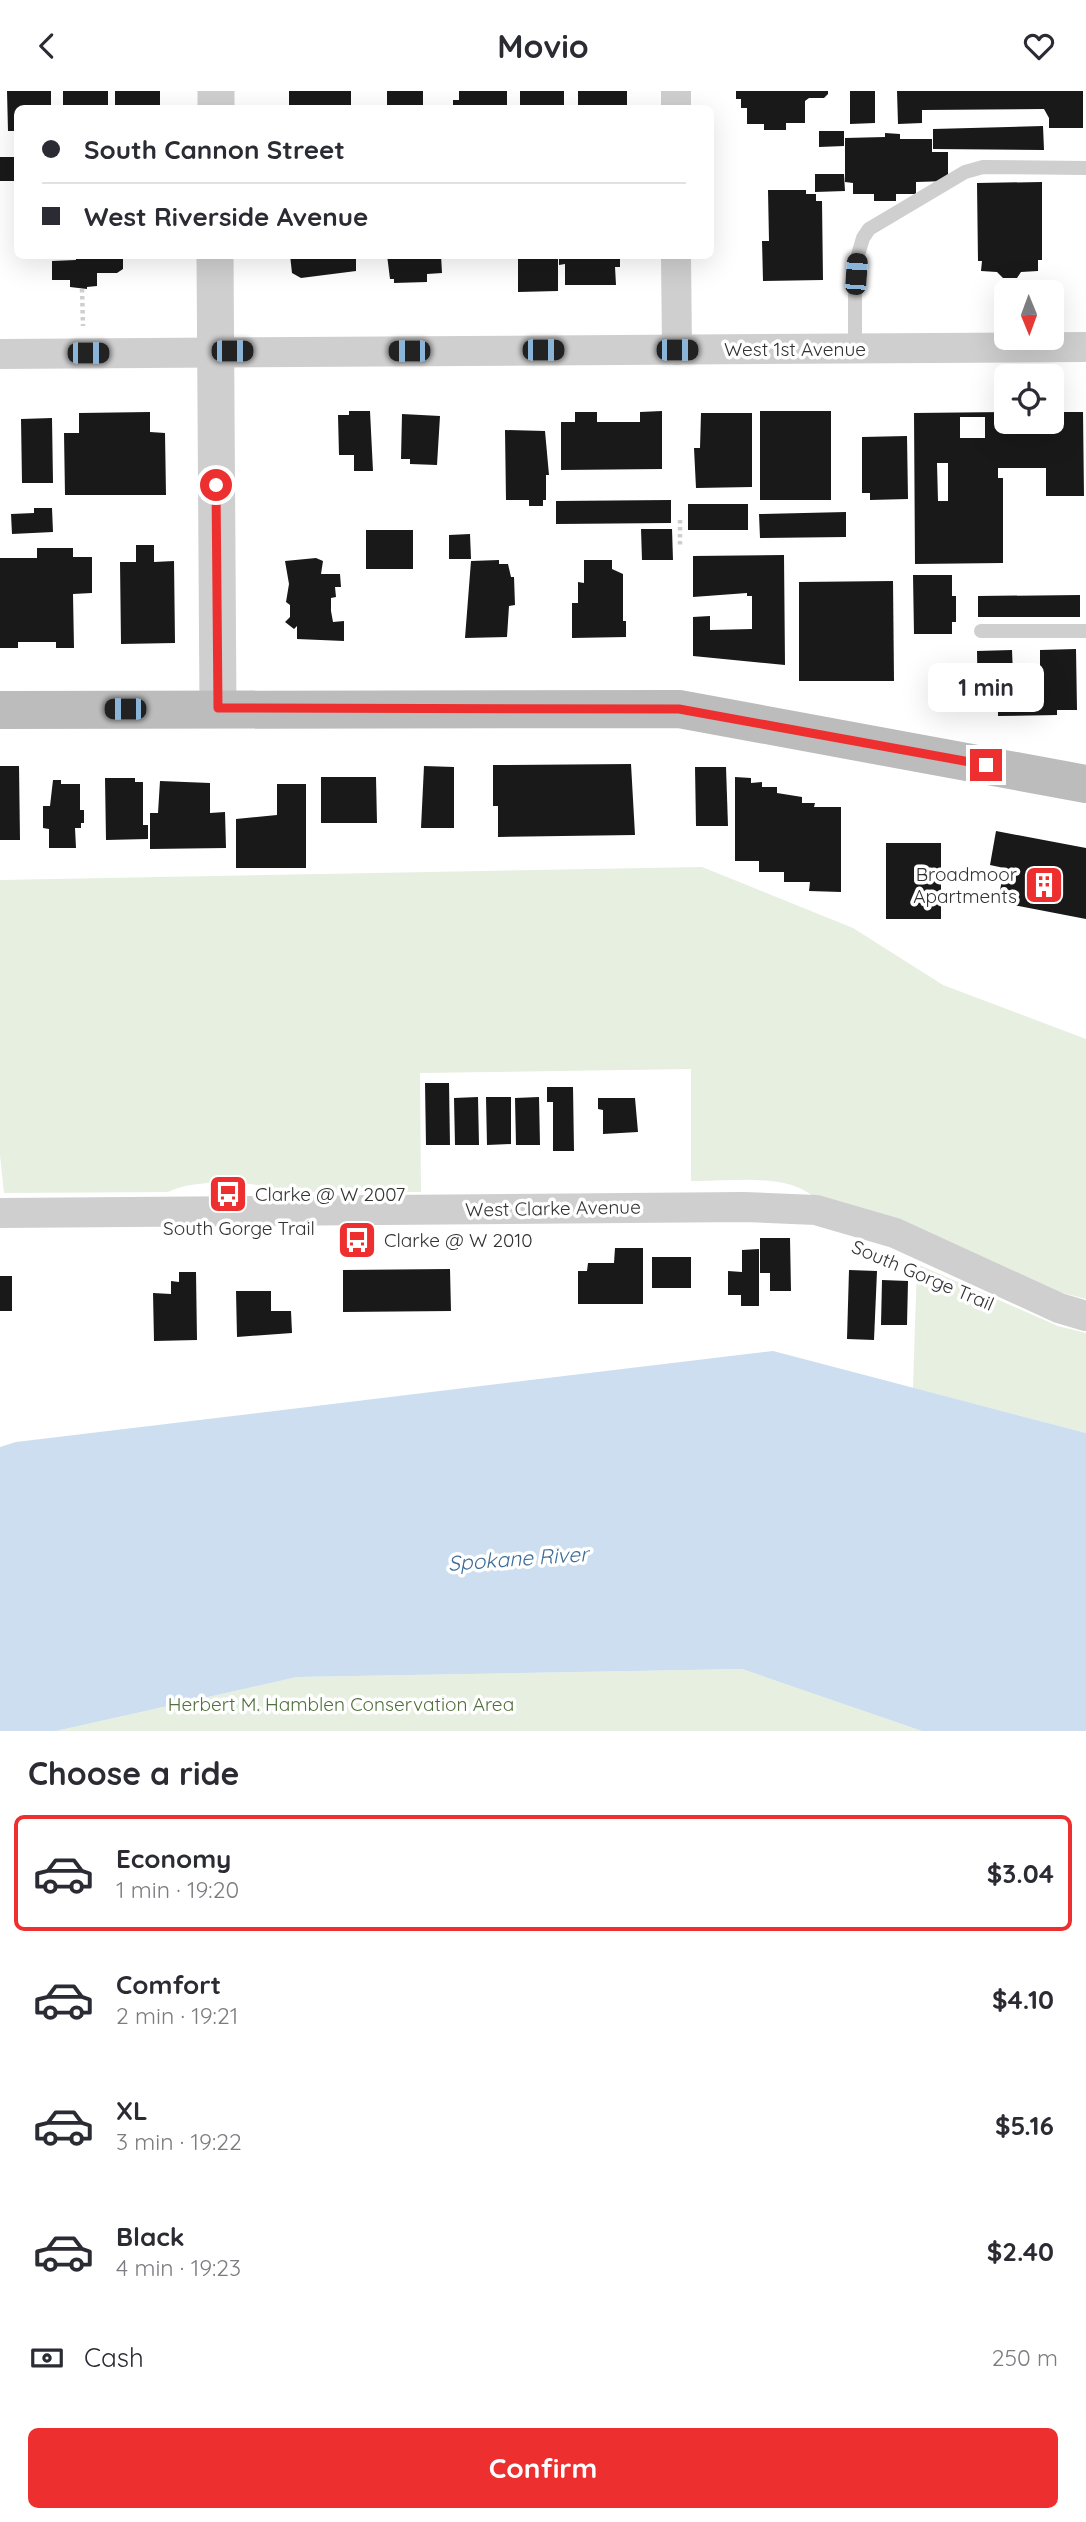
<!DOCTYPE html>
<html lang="en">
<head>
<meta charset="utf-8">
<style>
  :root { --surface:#fff; --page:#f2f2f3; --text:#2b2b33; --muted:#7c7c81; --line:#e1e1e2; --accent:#ed302f }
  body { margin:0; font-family:Quicksand,sans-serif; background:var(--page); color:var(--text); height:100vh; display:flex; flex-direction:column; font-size:26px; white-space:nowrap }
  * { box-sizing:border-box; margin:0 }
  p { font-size:23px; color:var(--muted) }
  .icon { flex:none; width:38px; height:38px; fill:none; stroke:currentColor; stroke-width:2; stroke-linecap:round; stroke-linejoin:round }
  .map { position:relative; height:1640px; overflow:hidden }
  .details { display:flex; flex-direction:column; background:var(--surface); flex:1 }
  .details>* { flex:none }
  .guide { position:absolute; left:14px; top:14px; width:700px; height:154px; border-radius:10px; box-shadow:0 7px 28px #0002; display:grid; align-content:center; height:154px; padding:0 28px; background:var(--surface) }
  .needle { width:46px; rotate:179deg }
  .buttons { position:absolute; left:994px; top:189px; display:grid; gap:14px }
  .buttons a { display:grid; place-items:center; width:70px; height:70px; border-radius:10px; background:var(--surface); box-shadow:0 7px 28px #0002; font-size:35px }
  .end { position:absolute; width:32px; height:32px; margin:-16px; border:9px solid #ed302f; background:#fff; box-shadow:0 0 0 4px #fff }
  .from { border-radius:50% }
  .bubble { position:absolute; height:49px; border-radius:10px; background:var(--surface); box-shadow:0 7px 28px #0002; font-size:23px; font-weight:700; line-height:49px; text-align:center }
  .car { position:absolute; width:21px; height:42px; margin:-21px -10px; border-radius:9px; box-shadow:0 0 5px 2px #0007; background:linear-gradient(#222 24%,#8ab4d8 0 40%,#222 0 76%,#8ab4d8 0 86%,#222 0) }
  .guide b { display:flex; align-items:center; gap:24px; height:66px; font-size:26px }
  .guide b+b { border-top:2px solid var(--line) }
  .guide i { width:18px; height:18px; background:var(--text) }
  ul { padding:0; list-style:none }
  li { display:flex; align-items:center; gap:21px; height:116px; margin:0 14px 10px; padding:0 14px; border:4px solid transparent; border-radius:10px }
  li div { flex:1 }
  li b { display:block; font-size:26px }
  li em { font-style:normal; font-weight:700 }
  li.selected { border-color:var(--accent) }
  li>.icon { width:63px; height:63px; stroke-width:1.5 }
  h2 { padding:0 28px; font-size:32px; line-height:84px }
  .pay { display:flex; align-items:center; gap:18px; height:77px; padding:0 28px; font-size:26px }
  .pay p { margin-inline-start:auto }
  .action { display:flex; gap:14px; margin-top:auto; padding:14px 28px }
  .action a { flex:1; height:80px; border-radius:10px; background:var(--accent); color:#fff; font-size:28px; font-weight:700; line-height:80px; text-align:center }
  header { display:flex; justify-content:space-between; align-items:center; height:91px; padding:0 28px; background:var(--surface); font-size:32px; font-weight:700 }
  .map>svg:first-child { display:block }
</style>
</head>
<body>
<header><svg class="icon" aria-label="back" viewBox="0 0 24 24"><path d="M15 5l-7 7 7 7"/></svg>Movio<svg class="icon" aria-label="heart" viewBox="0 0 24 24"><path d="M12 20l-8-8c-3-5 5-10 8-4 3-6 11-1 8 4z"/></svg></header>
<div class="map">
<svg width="1086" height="1640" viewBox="0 0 1086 1640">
  <rect width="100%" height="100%" fill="#fff"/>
  <!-- green -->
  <g fill="#e6efe0">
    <path d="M702,776l151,61 90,57 143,54v260l-27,-7 -245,-95c-29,-25 -86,-15 -123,-16v-112l-271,4 1,119h-138c-26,-12 -89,-13 -115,0l-164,1 -4,-38v-275z"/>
    <polygon points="917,1173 1058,1235 1086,1242 1086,1342 913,1297"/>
    <polygon points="742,1578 922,1640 56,1640 297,1586"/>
  </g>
  <!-- water -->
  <polygon fill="#ccdeef" points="773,1260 1086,1342 1086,1640 922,1640 742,1578 297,1586 56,1640 0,1640 0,1356 16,1351"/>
  <!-- building -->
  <g fill="#191919" fill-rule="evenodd">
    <polygon points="7,0 51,0 51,15 18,18 18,40 8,40"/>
    <polygon points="63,0 108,0 108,18 73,18 73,14 63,14"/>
    <rect x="115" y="0" width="45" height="18"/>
    <rect x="289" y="0" width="62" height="18"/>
    <rect x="387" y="0" width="36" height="18"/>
    <polygon points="459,0 507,0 507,18 453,18 453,9 459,9"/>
    <rect x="520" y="0" width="44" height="18"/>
    <polygon points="578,0 627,0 627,14 624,18 578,18"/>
    <polygon points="736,0 828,0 828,3 824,7 809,7 805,10 805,32 786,32 786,39 764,39 764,33 747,33 747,17 741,17 741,8 736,8"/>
    <polygon points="850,0 875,0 875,32 850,33"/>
    <polygon points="897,0 1083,0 1083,37 1049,37 1049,27 1044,18 922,19 922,32 898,33"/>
    <polygon points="1043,35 1044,59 933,58 933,38"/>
    <polygon points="819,40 844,40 844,55 819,56"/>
    <polygon points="885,42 900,43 900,48 932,48 932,61 948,61 948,90 916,91 916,103 896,103 896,110 874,110 874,103 853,103 853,92 845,91 845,47 885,46"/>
    <rect x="0" y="66" width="18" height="24"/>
    <polygon points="815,83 844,83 845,100 815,101"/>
    <polygon points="1042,91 1042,169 1038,169 1038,180 1021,181 1017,187 1003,187 997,181 981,180 982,170 978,170 977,92"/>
    <polygon points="768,99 806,99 806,103 816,103 816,110 822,110 823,189 763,190 762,150 769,150"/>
    <polygon points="75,164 123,164 123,178 117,182 97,182 97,195 87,196 87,198 70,196 70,189 52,189 52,170 76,169"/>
    <polygon points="290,164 356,164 356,180 301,187 292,182"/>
    <polygon points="387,164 441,164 442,182 427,183 427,191 394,192 394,188 390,188"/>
    <polygon points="518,164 558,164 558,200 518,201"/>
    <polygon points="559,164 620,164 620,176 615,176 616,194 565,194 565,173 559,174"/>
    <polygon points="349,320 370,320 373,380 354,380 354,364 339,364 338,324 349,324"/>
    <polygon points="662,320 662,378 561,379 561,331 575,331 575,321 597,321 597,331 640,331 640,321"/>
    <rect x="760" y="320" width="71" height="89"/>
    <polygon points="150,321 150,341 165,342 166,404 65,404 64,342 79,342 79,322"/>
    <path d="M1006,321v10h46v-10h31l1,84h-38v-28h-48v10h5v85l-88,1 -1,-151zM960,326h25v21h-25zM937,372h11v38h-10z"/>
    <polygon points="701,322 752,322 752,396 696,397 694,357 700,357"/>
    <polygon points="402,323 440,325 437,374 410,373 410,368 401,368"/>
    <polygon points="52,327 53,392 22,392 21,328"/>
    <polygon points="505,339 545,340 549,384 546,384 546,409 543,409 543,415 529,415 529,409 506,409"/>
    <polygon points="907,345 908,408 870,409 870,402 862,402 862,346"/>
    <polygon points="671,409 671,432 556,433 556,410"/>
    <rect x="688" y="413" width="60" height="26"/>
    <polygon points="34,417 52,417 53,441 12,443 11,423 34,422"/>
    <polygon points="846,421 846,446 760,447 759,423"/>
    <polygon points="641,438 672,438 673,469 642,469"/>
    <rect x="366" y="439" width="47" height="39"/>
    <polygon points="470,443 471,468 449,468 449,444"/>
    <polygon points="136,454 154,454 154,471 174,470 175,552 121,553 120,471 136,471"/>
    <polygon points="37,457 73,457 73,466 92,466 92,502 73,503 74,557 56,557 56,551 18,551 18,557 0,557 0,467 37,467"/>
    <polygon points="784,464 785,574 693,565 693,526 710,525 710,539 752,538 752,505 747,505 747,502 693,506 693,465"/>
    <polygon points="316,467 323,470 321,483 340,483 341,496 335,496 336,506 331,507 331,520 333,531 344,530 344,550 297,548 297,535 294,538 285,531 290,526 290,514 286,511 289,493 285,470"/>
    <polygon points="499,469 499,473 508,473 511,486 514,486 515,514 509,515 507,546 465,547 471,470"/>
    <polygon points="584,469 612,469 612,478 623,483 623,530 626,530 626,546 572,547 572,512 578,512 578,491 584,492"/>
    <polygon points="913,484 952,484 952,505 956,505 956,531 952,531 952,543 914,543"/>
    <polygon points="893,490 894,590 799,590 799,491"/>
    <polygon points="1080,504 1080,526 978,526 978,505"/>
    <polygon points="1076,558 1077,619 1057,619 1057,624 998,625 998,620 978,621 977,560 1012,559 1013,584 1040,584 1040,559"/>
    <polygon points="631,673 635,744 498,746 498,715 493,715 493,674"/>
    <polygon points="0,675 19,675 20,749 0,749"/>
    <polygon points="424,675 454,676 454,737 421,737"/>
    <polygon points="695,676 726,676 728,735 696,735"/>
    <polygon points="321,686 376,686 377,732 321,732"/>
    <polygon points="735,686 751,687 751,692 762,691 762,696 777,696 777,702 802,706 802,712 815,712 814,716 841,716 841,801 809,800 810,791 784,791 784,781 759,781 759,770 735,770"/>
    <polygon points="105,687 135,687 135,691 143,691 143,734 148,734 148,748 106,749"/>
    <polygon points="53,689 61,689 61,693 80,693 80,719 84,719 84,732 81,732 81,737 75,737 76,757 49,757 49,738 43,737 43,715 50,715"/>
    <polygon points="160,690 210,692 210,722 225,721 226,757 150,758 150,722 158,722"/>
    <polygon points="277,693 306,693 306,777 236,777 236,728 277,724"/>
    <polygon points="996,740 1086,757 1086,828 998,811 1004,777 990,774"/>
    <rect x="886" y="752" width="55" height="76"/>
    <polygon points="425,992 449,992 450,1054 426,1054"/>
    <polygon points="547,996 573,996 574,1060 553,1060 553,1011 547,1011"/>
    <polygon points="478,1006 479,1054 455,1054 454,1007"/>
    <polygon points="486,1006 511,1006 511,1053 487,1054"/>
    <polygon points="539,1006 540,1054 516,1054 515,1007"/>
    <polygon points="598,1007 635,1007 638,1041 603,1043 603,1019 598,1018"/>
    <polygon points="760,1147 790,1147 791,1200 770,1200 770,1182 760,1182"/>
    <polygon points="615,1157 643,1157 643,1213 578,1213 578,1180 587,1180 588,1172 614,1172"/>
    <polygon points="759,1158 759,1215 741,1215 741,1204 728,1204 728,1180 742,1181 742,1159"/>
    <rect x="652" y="1166" width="39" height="31"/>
    <polygon points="450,1178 451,1220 343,1221 343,1179"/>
    <polygon points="849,1179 877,1180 874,1249 847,1248"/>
    <polygon points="179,1181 196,1181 197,1249 154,1250 153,1202 171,1203 171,1190 179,1191"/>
    <rect x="0" y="1185" width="12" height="35"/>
    <polygon points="882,1189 908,1190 907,1234 881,1234"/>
    <polygon points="236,1200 271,1200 271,1220 291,1220 292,1242 237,1246"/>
  </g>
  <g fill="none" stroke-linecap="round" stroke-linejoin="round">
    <!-- path -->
    <g stroke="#cfcfcf" stroke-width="4.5" stroke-dasharray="3.5 3.5" stroke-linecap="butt">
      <polyline points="82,198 83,235"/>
      <polyline points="680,429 680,456"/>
    </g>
    <!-- service -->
    <g stroke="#cfcfcf" stroke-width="14">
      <polyline points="855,258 855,201 858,164 863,147 869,138 965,81 983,76 1086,77"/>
      <polyline points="981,540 1086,540"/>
    </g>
    <!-- minor -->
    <g stroke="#cfcfcf" stroke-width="30">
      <polyline points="676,0 676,18"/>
      <polyline points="676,164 677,259"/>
      <polyline points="0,263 1086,256"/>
      <polyline points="0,1122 744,1116 816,1119 895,1142 1059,1217 1086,1225"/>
    </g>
    <!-- tertiary -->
    <g stroke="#cfcfcf" stroke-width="37">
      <polyline points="216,18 216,0"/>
      <polyline points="215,164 218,617"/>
    </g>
    <!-- secondary -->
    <polyline stroke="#bcbcbc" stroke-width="38" points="0,619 679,618 1086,693"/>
  </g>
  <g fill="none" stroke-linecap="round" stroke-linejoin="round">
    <!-- route -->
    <polyline stroke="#ed302f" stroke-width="9" points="216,394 218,617 679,618 986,674"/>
  </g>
  <!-- icons -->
  <defs>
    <g id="building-square" transform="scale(2.0125)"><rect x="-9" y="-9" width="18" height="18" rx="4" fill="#ed302f" stroke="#fff"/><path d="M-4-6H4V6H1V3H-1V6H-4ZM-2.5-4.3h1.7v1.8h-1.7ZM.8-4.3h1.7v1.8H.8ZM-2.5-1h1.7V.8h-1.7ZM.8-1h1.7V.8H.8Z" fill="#fff"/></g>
    <g id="bus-square" transform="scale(2.0125)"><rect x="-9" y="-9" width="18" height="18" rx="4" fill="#ed302f" stroke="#fff"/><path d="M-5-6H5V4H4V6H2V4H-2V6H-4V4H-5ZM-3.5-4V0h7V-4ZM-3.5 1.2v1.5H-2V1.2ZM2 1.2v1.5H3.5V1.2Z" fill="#fff"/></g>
  </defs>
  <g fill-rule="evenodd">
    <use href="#building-square" x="1044" y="794"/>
    <use href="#bus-square" x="228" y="1103"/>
    <use href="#bus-square" x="357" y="1149"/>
  </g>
  <g text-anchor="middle" stroke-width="7" stroke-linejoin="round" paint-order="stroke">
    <!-- street labels -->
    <g font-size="19" fill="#323232" stroke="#fff">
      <text x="795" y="265">West 1st Avenue</text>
      <text transform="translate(553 1117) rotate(-1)" y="7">West Clarke Avenue</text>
      <text x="239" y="1144">South Gorge Trail</text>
      <text transform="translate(923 1184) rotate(23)" y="7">South Gorge Trail</text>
    </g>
    <!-- poi labels -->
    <g font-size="19" fill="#323232" stroke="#fff" text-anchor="start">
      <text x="1017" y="790" text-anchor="end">Broadmoor<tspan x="1017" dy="22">Apartments</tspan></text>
      <text x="255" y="1110">Clarke @ W 2007</text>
      <text x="384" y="1156">Clarke @ W 2010</text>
    </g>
    <!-- park labels -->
    <g font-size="19" fill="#50703c" stroke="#fff">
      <text x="341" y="1620">Herbert M. Hamblen Conservation Area</text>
    </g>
    <!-- water labels -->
    <g font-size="21" font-style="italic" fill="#3b6d99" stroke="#fff">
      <text transform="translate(518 1468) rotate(-4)" y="7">Spokane River</text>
    </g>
  </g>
</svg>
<div class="buttons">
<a><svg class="needle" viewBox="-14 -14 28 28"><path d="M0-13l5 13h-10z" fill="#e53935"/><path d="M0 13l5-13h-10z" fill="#7c7c81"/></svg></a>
<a><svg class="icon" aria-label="locate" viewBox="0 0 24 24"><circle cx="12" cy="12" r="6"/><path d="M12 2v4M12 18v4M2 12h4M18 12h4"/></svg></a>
</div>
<i class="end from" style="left:216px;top:394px"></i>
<i class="end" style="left:986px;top:674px"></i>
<div class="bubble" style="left:928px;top:572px;width:116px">1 min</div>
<i class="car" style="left:856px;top:183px;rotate:4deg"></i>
<i class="car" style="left:543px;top:259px;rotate:90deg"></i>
<i class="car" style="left:677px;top:259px;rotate:90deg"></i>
<i class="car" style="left:232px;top:260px;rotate:90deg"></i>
<i class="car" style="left:409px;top:260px;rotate:270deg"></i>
<i class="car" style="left:88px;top:262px;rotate:90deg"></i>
<i class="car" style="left:125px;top:618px;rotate:270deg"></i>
<div class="guide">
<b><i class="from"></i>South Cannon Street</b>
<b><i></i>West Riverside Avenue</b>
</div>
</div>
<section class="details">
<h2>Choose a ride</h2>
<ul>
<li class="selected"><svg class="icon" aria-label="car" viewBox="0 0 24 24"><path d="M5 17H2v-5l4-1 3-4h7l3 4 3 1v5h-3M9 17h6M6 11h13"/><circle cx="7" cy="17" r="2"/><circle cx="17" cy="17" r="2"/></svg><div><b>Economy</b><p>1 min · 19:20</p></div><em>$3.04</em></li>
<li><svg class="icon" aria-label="car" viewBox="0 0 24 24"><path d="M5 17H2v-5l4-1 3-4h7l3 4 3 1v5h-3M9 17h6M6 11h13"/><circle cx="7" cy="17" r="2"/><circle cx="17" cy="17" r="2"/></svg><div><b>Comfort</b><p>2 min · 19:21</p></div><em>$4.10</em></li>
<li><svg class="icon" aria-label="car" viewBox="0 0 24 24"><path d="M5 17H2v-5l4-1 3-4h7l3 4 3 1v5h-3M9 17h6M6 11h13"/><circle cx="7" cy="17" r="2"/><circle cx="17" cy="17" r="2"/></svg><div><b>XL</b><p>3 min · 19:22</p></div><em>$5.16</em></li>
<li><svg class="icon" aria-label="car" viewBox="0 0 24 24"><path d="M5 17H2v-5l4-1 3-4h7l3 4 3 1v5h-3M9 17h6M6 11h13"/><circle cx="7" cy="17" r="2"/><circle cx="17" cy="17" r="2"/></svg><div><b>Black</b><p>4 min · 19:23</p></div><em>$2.40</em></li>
</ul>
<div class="pay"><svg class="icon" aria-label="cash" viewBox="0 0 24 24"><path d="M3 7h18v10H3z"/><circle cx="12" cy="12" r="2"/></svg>Cash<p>250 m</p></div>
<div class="action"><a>Confirm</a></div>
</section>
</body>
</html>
